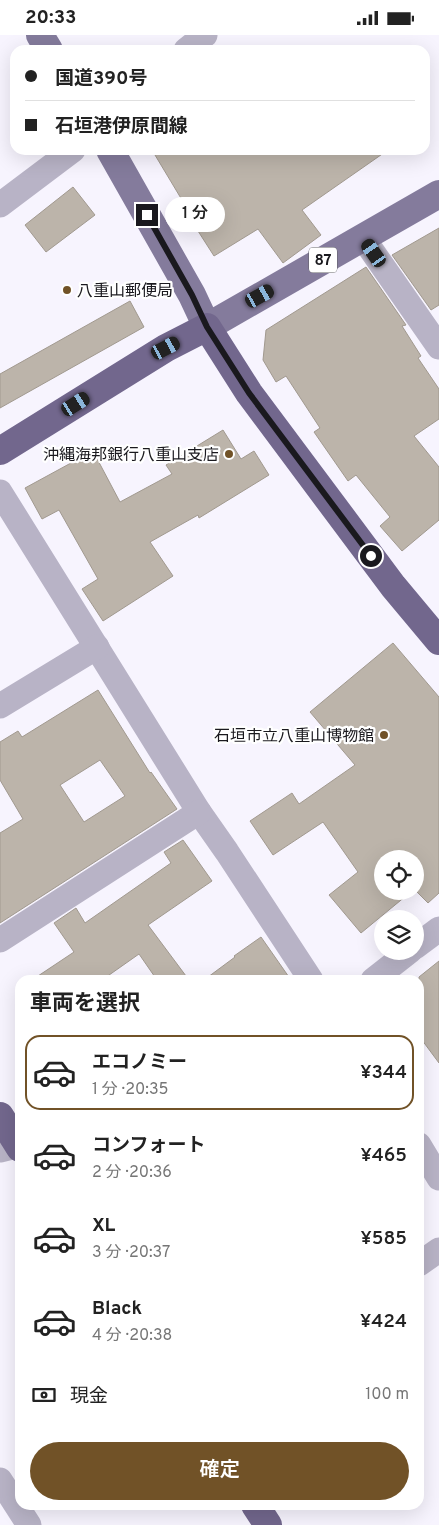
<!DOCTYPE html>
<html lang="ja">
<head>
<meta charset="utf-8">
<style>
  :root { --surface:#fff; --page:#f6f6f6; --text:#222; --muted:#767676; --line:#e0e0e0; --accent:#715227 }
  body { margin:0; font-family:Overpass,"Noto Sans JP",sans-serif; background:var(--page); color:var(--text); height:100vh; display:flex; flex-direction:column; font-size:19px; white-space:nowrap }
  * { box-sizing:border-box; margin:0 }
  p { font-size:16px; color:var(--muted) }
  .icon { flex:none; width:28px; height:28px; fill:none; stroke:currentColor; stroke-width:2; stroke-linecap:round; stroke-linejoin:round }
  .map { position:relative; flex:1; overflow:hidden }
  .sheet { position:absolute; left:15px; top:940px; width:409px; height:535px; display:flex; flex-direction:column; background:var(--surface); border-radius:15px; box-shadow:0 5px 20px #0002 }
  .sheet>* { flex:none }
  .guide { position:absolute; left:10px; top:10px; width:420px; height:110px; border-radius:15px; box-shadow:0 5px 20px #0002; display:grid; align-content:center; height:110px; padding:0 15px; background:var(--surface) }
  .controls { position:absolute; left:374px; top:815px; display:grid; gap:10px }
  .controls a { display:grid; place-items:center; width:50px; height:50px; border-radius:50%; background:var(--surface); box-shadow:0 5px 20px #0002; font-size:25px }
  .end { position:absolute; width:22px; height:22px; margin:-11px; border:6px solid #1a191e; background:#fff; box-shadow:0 0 0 2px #fff }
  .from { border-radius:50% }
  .bubble { position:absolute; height:35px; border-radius:18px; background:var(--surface); box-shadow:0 5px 20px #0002; font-size:16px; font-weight:600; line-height:35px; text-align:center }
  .car { position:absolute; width:15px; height:30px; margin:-15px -8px; border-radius:6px; box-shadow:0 0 4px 1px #0007; background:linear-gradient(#222 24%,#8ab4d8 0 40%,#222 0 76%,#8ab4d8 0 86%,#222 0) }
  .guide b { display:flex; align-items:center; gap:18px; height:48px; font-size:19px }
  .guide b+b { border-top:1px solid var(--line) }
  .guide i { width:12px; height:12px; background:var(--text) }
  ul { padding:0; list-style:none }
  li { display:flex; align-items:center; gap:15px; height:75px; margin:0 10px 8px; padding:0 5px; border:2px solid transparent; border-radius:15px }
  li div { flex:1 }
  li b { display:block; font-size:19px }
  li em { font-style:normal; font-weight:600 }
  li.current { border-color:var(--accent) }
  li>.icon { width:45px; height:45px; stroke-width:1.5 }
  h2 { padding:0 15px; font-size:22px; line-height:60px }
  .pay { display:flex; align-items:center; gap:12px; height:55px; padding:0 15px; font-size:19px }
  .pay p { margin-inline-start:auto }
  .cta { display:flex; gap:10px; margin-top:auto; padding:10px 15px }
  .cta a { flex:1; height:58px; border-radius:30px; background:var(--accent); color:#fff; font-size:20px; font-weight:600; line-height:58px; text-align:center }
  .status { display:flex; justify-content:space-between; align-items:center; height:35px; padding:0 25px; background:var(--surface); direction:ltr }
  .status svg { height:14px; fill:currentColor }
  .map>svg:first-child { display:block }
</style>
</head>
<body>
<div class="status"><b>20:33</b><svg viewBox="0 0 49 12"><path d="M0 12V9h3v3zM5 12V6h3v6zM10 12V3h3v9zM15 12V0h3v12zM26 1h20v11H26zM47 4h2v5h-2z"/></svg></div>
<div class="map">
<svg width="439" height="1490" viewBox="0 0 439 1490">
  <rect width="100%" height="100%" fill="#f7f4fe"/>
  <!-- building -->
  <g fill="#bcb4aa" stroke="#a1998f" fill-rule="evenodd">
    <polygon points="152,115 388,115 302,175 321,200 283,228 258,194 214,221 182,171 185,170"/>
    <polygon points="73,152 95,180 46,217 25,190"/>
    <polygon points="439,193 439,270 431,275 392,220"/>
    <polygon points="366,232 406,290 402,291 421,321 418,323 439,354 439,384 414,401 439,432 439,485 402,516 380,491 390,482 356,440 348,446 314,397 320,393 286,341 276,347 263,325 266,295"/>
    <polygon points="130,266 144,292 0,373 0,339"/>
    <polygon points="223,395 241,424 254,416 269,440 199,483 198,480 150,507 173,541 103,586 82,554 98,544 59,475 42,484 25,453 93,416 120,467 172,439 166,430"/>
    <polygon points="393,608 439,662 439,858 428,868 415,855 415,824 382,824 382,856 412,856 361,898 329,860 358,837 323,787 273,820 250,786 292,758 299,769 355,730 310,677"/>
    <path d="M98,655l52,83 1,-1 26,37 -177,114v-90l23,-14 -23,-39v-38l18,-11 4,6zM100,725l25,36 -41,26 -24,-37z"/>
    <polygon points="183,805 212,846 148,890 189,945 157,945 139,919 102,945 32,945 74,917 54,888 76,873 85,888 171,828 164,817"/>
    <polygon points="261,902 291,945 204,945 235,922 234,921"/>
    <polygon points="439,926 439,1028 419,1001 419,942"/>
  </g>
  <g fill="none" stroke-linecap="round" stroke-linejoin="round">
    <!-- street -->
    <g stroke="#b8b3c6" stroke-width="25">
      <polyline points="186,15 205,0"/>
      <polyline points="0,170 73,115"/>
      <polyline points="363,203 439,312"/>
      <polyline points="0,457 199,777 227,817 311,945"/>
      <polyline points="0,671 97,612"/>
      <polyline points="0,905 199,777"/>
      <polyline points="415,912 439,894"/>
      <polyline points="373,945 410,916"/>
      <polyline points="419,1110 439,1143"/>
      <polyline points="0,1115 20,1110"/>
      <polyline points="419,1229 439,1215"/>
      <polyline points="0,1445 29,1490"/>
    </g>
    <!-- primary -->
    <g stroke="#847b9c" stroke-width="28">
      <polyline points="40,0 49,15"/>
      <polyline points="110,115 192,260 207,292 439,159"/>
    </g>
    <!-- highway -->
    <g stroke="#72678d" stroke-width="28">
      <polyline points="0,416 166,313 207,292 249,358 393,551 439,606"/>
      <polyline points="0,1081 20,1113"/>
      <polyline points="255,1470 268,1490"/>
    </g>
  </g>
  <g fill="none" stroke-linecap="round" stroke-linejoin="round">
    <!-- route -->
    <polyline stroke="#1a191e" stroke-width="6" points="147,180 192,260 207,292 249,358 371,521"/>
  </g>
  <!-- markers -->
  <g fill="#715227" stroke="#fff" stroke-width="2">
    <circle cx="67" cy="255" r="5"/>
    <circle cx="229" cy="419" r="5"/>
    <circle cx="384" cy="700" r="5"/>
  </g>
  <g text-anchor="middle" stroke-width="4.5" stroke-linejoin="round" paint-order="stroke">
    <!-- shield labels -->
    <rect fill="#fff" stroke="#5f5e62" stroke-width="1" x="309" y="212.5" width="28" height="25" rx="4"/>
    <g font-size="15" font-weight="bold" fill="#1a191e">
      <text x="323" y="230">87</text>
    </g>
    <!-- poi labels -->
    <g font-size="16" fill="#1a191e" stroke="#fff" text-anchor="end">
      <text x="77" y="261" text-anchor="start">八重山郵便局</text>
      <text x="219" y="425">沖縄海邦銀行八重山支店</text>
      <text x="374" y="706">石垣市立八重山博物館</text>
    </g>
  </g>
</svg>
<div class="controls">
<a><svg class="icon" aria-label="locate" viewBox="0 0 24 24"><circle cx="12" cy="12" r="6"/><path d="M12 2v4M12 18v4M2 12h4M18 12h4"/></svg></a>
<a><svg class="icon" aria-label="layers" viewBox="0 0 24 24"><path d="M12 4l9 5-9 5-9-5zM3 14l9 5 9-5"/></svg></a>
</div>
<i class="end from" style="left:371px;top:521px"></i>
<i class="end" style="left:147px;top:180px"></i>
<div class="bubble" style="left:165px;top:162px;width:60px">1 分</div>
<i class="car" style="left:374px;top:218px;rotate:325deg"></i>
<i class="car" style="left:260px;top:261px;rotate:61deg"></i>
<i class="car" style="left:166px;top:313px;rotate:62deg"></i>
<i class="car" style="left:76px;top:369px;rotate:58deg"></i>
<div class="guide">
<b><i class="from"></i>国道390号</b>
<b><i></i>石垣港伊原間線</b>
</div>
<section class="sheet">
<h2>車両を選択</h2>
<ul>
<li class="current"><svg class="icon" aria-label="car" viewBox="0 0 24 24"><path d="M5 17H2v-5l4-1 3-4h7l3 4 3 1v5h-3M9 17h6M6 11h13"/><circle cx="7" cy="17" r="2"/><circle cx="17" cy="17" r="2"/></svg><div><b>エコノミー</b><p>1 分 · 20:35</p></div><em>¥344</em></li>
<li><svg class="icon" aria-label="car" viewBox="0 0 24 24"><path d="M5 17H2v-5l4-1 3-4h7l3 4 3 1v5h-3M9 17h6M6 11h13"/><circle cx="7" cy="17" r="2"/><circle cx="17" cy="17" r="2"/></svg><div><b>コンフォート</b><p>2 分 · 20:36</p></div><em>¥465</em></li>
<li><svg class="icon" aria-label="car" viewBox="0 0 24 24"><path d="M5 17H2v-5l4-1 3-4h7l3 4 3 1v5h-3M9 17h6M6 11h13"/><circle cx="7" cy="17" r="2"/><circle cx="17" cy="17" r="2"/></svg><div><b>XL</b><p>3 分 · 20:37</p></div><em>¥585</em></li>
<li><svg class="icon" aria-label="car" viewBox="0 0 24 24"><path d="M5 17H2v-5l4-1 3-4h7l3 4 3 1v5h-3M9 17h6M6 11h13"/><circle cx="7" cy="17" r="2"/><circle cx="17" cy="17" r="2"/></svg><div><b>Black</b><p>4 分 · 20:38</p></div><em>¥424</em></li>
</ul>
<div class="pay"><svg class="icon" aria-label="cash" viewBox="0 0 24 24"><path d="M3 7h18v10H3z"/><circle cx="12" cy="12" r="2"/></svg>現金<p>100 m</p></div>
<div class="cta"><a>確定</a></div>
</section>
</div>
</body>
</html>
